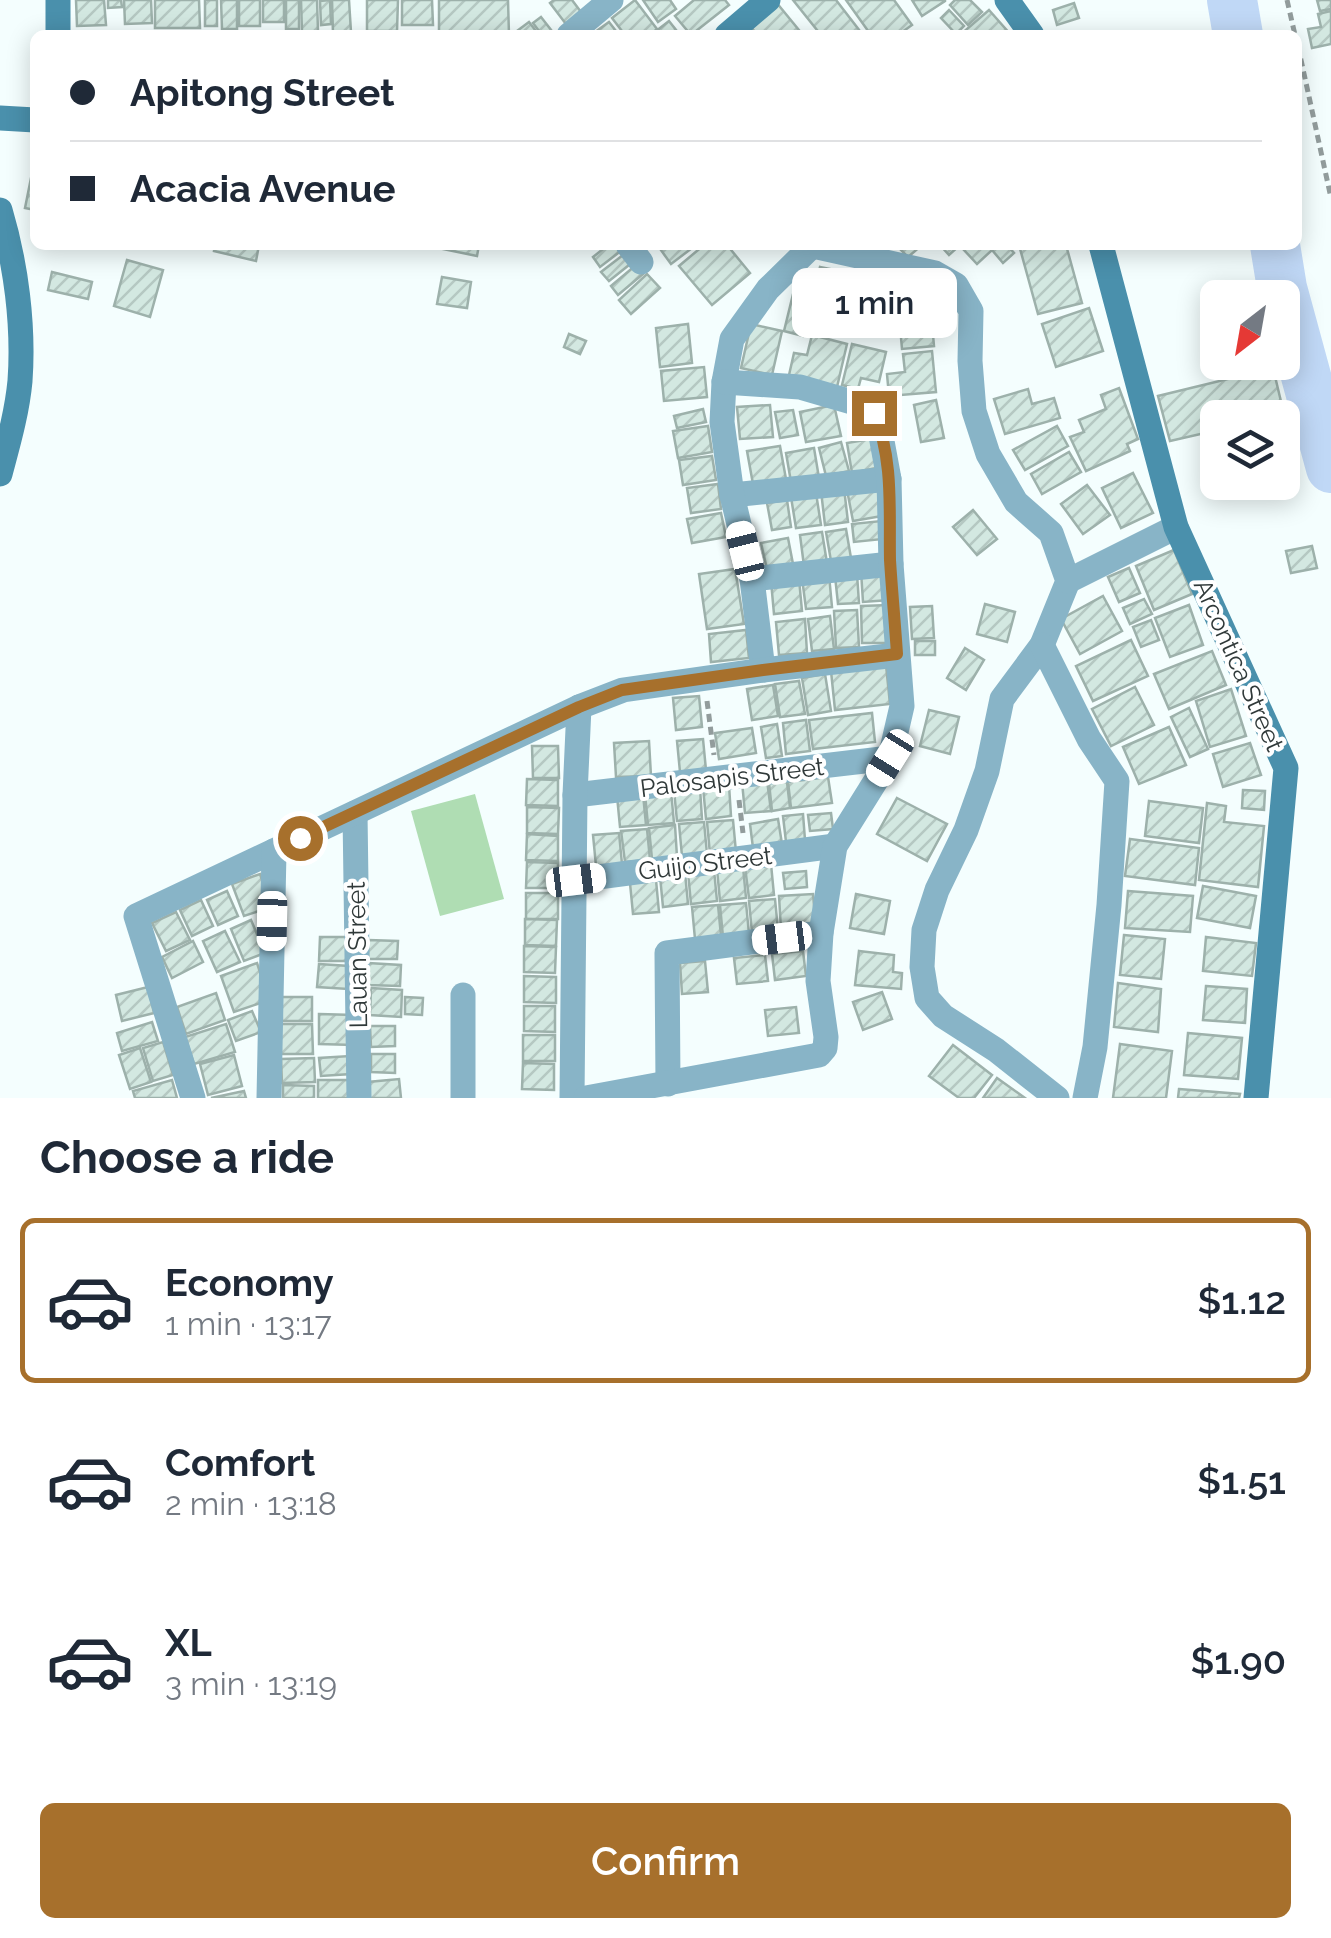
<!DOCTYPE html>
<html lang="en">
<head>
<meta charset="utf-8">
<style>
  :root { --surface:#fff; --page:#f6f6f7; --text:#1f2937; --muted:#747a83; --line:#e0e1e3; --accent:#a7702c }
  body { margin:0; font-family:Raleway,sans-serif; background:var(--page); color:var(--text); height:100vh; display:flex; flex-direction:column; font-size:38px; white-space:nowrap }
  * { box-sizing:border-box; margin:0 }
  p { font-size:32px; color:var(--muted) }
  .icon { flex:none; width:55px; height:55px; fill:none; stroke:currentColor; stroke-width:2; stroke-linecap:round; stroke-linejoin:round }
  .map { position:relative; height:1098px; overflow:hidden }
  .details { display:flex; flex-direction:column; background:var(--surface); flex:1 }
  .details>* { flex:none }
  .hud { position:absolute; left:30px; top:30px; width:1272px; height:220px; border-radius:15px; box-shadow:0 5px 25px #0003; display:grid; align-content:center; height:220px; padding:0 40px; background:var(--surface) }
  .needle { width:65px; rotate:211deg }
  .fabs { position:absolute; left:1200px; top:280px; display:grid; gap:20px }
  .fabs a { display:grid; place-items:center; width:100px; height:100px; border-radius:15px; background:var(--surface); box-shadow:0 5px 25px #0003; font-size:50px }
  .end { position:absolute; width:45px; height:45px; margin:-22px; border:12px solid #a7702c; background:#fff; box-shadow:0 0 0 5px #fff }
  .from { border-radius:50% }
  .bubble { position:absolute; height:70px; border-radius:15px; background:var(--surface); box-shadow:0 5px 25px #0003; font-size:32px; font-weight:600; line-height:70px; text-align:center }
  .car { position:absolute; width:30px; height:60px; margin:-30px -15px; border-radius:12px; box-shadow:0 0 8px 2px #0007; background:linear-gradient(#fff 24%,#345 0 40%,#fff 0 76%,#345 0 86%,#fff 0) }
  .hud b { display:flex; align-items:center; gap:35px; height:95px; font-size:38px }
  .hud b+b { border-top:2px solid var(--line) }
  .hud i { width:25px; height:25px; background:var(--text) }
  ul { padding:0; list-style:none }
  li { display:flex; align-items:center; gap:30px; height:165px; margin:0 20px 15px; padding:0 20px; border:5px solid transparent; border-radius:15px }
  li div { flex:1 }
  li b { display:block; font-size:38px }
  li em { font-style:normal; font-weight:600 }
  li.current { border-color:var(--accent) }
  li>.icon { width:90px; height:90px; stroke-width:1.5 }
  h2 { padding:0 40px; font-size:45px; line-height:120px }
  .button { display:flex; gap:20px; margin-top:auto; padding:20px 40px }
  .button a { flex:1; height:115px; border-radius:15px; background:var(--accent); color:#fff; font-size:40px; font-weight:600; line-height:115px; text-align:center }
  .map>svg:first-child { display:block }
</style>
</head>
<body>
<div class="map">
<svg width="1331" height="1098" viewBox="0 0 1331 1098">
  <defs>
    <pattern id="building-hatch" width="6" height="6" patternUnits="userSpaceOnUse" patternTransform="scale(2.5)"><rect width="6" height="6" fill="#d3e8e1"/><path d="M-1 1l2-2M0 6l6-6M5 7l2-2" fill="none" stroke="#b5c8c2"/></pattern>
  </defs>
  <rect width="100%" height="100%" fill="#f4fefe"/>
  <!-- grass -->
  <polygon fill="#afddb3" points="475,794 504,899 440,916 411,811"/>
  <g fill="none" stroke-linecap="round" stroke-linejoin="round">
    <!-- river -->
    <g stroke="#c0d8f6" stroke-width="50">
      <polyline points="1232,0 1238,35"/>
      <polyline points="1275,245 1282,288 1331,468"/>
    </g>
  </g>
  <!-- building -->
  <g fill="url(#building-hatch)" stroke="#9db1ab" stroke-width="2.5">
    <polygon points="76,0 104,0 106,25 77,26"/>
    <polygon points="108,0 121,0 122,7 108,8"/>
    <polygon points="124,0 151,0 152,23 125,24"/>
    <polygon points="155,0 199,0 200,28 155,28"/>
    <rect x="205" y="0" width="12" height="26"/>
    <polygon points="221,0 237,0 237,29 222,29"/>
    <rect x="239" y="0" width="21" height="26"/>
    <rect x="263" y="0" width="21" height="22"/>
    <rect x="286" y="0" width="13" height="29"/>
    <polygon points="301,0 317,0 318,31 302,32"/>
    <polygon points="330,0 331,24 321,25 320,1"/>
    <polygon points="332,0 349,0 351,32 333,33"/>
    <polygon points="367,0 398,0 397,31 367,31"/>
    <polygon points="402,0 432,0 433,25 402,25"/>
    <polygon points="439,0 508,0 509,35 439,35"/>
    <polygon points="554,0 572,0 584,16 569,28 550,3"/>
    <polygon points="635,0 657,29 650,35 625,35 612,18"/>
    <polygon points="643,0 670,0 676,9 658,22"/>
    <polygon points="694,0 725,0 729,5 691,35 675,16"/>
    <polygon points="793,0 836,0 863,35 821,35"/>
    <polygon points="846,0 894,0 912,25 898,35 871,35"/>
    <polygon points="912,0 945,0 945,1 922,16"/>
    <polygon points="955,0 970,0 982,12 968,25 950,5"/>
    <polygon points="1317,0 1331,0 1331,9 1320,11"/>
    <polygon points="776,2 803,35 757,35 749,24"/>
    <polygon points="1074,3 1079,18 1057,25 1053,10"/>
    <polygon points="949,10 964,26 956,34 941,18"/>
    <polygon points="989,10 1011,35 960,35"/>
    <polygon points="1331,11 1331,44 1312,48 1308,29 1321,27 1318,14"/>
    <polygon points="541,17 555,35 542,35 533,23"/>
    <polygon points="669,21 680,35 651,35"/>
    <polygon points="529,22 539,35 520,35 517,31"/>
    <polygon points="609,22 619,35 591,35"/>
    <polygon points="33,168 35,169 35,210 25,208"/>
    <polygon points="215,245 259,245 256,261 214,251"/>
    <polygon points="438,245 479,245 477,256 438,248"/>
    <polygon points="608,245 626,247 600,267 593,257"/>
    <polygon points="659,245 696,245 671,264 658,246"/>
    <polygon points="704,245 727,245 750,273 712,305 679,266"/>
    <polygon points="896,245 922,245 908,257"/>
    <polygon points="940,245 960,245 949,255"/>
    <polygon points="969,245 1007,245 1014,253 1003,263 992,250 977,264 964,250"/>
    <polygon points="1019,245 1066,245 1082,303 1038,314"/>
    <polygon points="627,252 634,261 609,281 601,272"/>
    <polygon points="127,260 163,270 150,317 114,306"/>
    <polygon points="636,265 643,274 618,295 611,286"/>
    <polygon points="820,267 894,282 883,333 809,318"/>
    <polygon points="52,272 92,282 88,299 48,290"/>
    <polygon points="647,274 660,288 631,314 619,300"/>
    <polygon points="442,277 471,282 467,308 437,304"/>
    <polygon points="795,286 813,291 803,336 784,331"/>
    <rect x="899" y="286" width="31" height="22"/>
    <polygon points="1089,308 1103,351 1056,367 1042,324"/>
    <polygon points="931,312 934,346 902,349 899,315"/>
    <polygon points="688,324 692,363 660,367 656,328"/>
    <polygon points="751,324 782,331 772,375 741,368"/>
    <polygon points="569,334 586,341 580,354 564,347"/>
    <polygon points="812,335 847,344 837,387 789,375 794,353 807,355"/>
    <polygon points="852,344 886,352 879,382 861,378 858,389 842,385"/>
    <polygon points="932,351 936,392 889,396 887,374 905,372 903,354"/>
    <polygon points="704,367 707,397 664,401 661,371"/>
    <polygon points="1273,368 1284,414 1269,418 1218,418 1218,430 1170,441 1158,396"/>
    <polygon points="1119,388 1138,439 1127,444 1130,451 1086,471 1070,437 1084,432 1079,420 1106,409 1101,395"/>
    <polygon points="1028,389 1032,404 1054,398 1060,418 1005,434 994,399"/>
    <polygon points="936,400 944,438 921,442 914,405"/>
    <polygon points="770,405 773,437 740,439 737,407"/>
    <polygon points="834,405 841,436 806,442 800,412"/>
    <polygon points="703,409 706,422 677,428 674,416"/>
    <polygon points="793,410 798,435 780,438 775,412"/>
    <polygon points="708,426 712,452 678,458 673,431"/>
    <polygon points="1057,426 1068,446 1025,470 1013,450"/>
    <polygon points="871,439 876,468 852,473 847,443"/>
    <polygon points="841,442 849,471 826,476 819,448"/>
    <polygon points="780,446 786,479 753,484 747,451"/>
    <polygon points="814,448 819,478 791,482 786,453"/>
    <polygon points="1069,452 1081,472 1042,494 1031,474"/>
    <polygon points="712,456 716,480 683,485 679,460"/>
    <polygon points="1133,473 1153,513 1121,528 1102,488"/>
    <polygon points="718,484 721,509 691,513 687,488"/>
    <polygon points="1087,485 1110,515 1083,534 1061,504"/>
    <polygon points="877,486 882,516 853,521 847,490"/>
    <polygon points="844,488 848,522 825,525 821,491"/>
    <polygon points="816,493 821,525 796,528 791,497"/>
    <polygon points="787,500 791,527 772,530 767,503"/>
    <polygon points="973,510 997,539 977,555 953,527"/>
    <polygon points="721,513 726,537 692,543 687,519"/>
    <polygon points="881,521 883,539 854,542 852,524"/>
    <polygon points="846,529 851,558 831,561 826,532"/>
    <polygon points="822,532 827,563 804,566 800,535"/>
    <polygon points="788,538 793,564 767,569 761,543"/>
    <polygon points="1312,546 1317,568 1291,573 1286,551"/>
    <polygon points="1174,550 1192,594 1154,610 1136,566"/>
    <polygon points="1129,568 1140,593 1119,602 1108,577"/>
    <polygon points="735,569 744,624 707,629 699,574"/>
    <polygon points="888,570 889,600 863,602 861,571"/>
    <polygon points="857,574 859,603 838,604 835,576"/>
    <polygon points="829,575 832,607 806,609 802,578"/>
    <polygon points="799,579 802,611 774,614 771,581"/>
    <polygon points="1103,596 1122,631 1080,654 1061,619"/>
    <polygon points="1144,599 1152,614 1130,624 1123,608"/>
    <polygon points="985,604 1015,612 1007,642 977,634"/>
    <polygon points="889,605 890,643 862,643 861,606"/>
    <polygon points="1189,605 1203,645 1170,657 1155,618"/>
    <polygon points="932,606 934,638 912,639 910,607"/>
    <polygon points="857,610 859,647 836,648 834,611"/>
    <polygon points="830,616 834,649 812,651 808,619"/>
    <polygon points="805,619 807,653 779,655 776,622"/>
    <polygon points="1151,620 1159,640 1141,647 1133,627"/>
    <polygon points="746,630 749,658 711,662 709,634"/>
    <polygon points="1131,640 1148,676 1093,701 1076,666"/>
    <rect x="915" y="641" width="20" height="14"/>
    <polygon points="965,648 984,660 966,690 947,678"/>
    <polygon points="1212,651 1226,685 1169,709 1154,674"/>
    <polygon points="886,665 890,704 835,710 831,671"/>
    <polygon points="825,674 831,711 808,715 802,678"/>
    <polygon points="799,681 805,714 780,717 775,684"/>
    <polygon points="773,685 778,716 752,720 747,689"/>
    <polygon points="1135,687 1154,725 1111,746 1092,709"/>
    <polygon points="1231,689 1246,736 1210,747 1196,701"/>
    <polygon points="699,696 702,727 676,730 673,698"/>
    <polygon points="1189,708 1208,749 1190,757 1171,717"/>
    <polygon points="929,710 959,717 950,754 920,746"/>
    <polygon points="872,713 875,742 813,749 809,720"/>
    <polygon points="806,720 810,751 786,754 783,723"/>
    <polygon points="777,724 782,756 766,758 761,727"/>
    <polygon points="1169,727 1186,765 1139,784 1123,747"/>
    <polygon points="752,728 756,753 719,759 715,733"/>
    <polygon points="703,739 706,770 680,772 677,741"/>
    <polygon points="649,741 651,776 616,777 614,743"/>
    <polygon points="1250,743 1261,775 1223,787 1213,754"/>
    <polygon points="532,746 558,746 559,778 533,778"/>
    <polygon points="828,777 832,803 791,808 788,782"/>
    <polygon points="527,779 558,780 558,806 526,805"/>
    <polygon points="767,780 771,811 745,813 742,782"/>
    <polygon points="787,782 790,808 772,811 769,783"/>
    <polygon points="729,785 731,816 706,819 703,787"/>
    <polygon points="700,788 702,819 677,821 674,790"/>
    <polygon points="1243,790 1265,791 1264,810 1242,808"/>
    <polygon points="671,791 674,823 648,825 645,794"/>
    <polygon points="643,794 646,825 620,827 617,796"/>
    <polygon points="897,798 947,824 927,861 877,834"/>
    <polygon points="1149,801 1203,808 1199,843 1145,836"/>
    <polygon points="1207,803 1226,806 1224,822 1264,826 1258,887 1199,880"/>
    <polygon points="527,807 559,808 558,834 527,833"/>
    <polygon points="831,813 833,829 810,831 808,815"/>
    <polygon points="803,814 805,840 786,842 783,816"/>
    <polygon points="778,819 782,844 753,848 750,824"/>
    <polygon points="733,820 736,852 710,854 707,822"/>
    <polygon points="704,822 707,854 682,856 679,824"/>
    <polygon points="675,825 677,857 652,859 649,828"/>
    <polygon points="647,829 650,860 625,862 621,831"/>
    <polygon points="619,833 622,864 596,866 593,835"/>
    <polygon points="527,834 558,836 558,861 526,860"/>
    <polygon points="1130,839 1199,848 1195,885 1125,876"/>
    <polygon points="527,862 558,863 558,888 526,888"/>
    <polygon points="771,864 774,895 749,898 745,867"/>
    <polygon points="743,867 746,898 720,901 717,869"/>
    <polygon points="714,870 717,901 691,904 688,872"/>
    <polygon points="806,871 807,887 785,889 783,873"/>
    <polygon points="685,873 688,904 663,907 660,876"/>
    <polygon points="260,874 271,907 244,916 232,884"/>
    <polygon points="656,880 659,912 633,914 630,883"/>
    <polygon points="1203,886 1256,896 1250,928 1197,918"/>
    <polygon points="227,891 238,916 218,925 207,900"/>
    <polygon points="1128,891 1193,896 1190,932 1125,928"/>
    <rect x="526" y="893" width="32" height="26"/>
    <polygon points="813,894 816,928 781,930 779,896"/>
    <polygon points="856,894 890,901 884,934 850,928"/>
    <polygon points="775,899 778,930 752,933 749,901"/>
    <polygon points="201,900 213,926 192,936 180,910"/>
    <polygon points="746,903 749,934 723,937 720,905"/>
    <polygon points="718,905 721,936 695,939 692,907"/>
    <polygon points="176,912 190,940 166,951 152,923"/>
    <polygon points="525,919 557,920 556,946 525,945"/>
    <polygon points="251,920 265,953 244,961 231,929"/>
    <polygon points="225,931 240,962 217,972 203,941"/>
    <polygon points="1124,935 1165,939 1161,979 1120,975"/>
    <polygon points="320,937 351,937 351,961 319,961"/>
    <polygon points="1206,937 1256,943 1252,976 1203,971"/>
    <polygon points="368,940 398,941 397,959 368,959"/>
    <polygon points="193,941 203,962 172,978 162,957"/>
    <polygon points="524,946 556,947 555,973 524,972"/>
    <polygon points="803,951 806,976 775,980 772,954"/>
    <polygon points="859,951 894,955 893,972 902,973 901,989 855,985"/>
    <polygon points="765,955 768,981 737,984 734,958"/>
    <polygon points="705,961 708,992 682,994 680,963"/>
    <polygon points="257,963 269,1000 234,1012 221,976"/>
    <polygon points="368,963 401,965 400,986 367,985"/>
    <polygon points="319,964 349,966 348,989 317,987"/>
    <polygon points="524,976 556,977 556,1003 524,1002"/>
    <polygon points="1118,983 1161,989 1158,1032 1114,1027"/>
    <polygon points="1206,986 1247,989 1245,1023 1203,1020"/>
    <polygon points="148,987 154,1013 122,1021 116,995"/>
    <polygon points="371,988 402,990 401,1017 370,1015"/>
    <polygon points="882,992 892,1019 863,1030 853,1002"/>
    <polygon points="216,993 225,1020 186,1034 177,1007"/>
    <polygon points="281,997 312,997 312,1021 282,1021"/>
    <polygon points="405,997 423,998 422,1015 405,1014"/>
    <polygon points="524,1006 555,1006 555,1032 524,1031"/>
    <polygon points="796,1007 799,1033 768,1036 765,1010"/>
    <polygon points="252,1011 261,1032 236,1041 228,1020"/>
    <polygon points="319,1014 354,1015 354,1045 319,1044"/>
    <polygon points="152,1022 158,1041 122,1051 117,1033"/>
    <polygon points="226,1024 235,1052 194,1064 185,1037"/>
    <polygon points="280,1024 312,1024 313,1054 281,1054"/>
    <polygon points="370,1026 395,1026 395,1046 371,1047"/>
    <polygon points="1188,1033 1242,1038 1238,1079 1184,1075"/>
    <rect x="523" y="1035" width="32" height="26"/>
    <polygon points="163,1042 173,1075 153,1081 143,1048"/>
    <polygon points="1120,1044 1172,1051 1166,1098 1113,1098"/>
    <polygon points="953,1045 992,1075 974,1098 959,1098 929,1076"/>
    <polygon points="140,1048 151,1082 130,1089 119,1055"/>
    <polygon points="371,1054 395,1054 395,1073 371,1072"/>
    <polygon points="234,1055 242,1086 208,1095 200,1064"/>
    <polygon points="350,1056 351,1074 321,1076 319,1058"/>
    <polygon points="314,1058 315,1082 282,1083 281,1059"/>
    <polygon points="523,1063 554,1064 554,1090 522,1089"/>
    <polygon points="997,1078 1025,1098 983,1098"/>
    <polygon points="399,1079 401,1098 369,1098 368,1082"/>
    <polygon points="172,1080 177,1098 135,1098 133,1091"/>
    <rect x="318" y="1080" width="34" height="18"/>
    <polygon points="283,1085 314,1086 314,1098 283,1098"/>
    <polygon points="1179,1089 1240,1094 1239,1098 1178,1098"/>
    <polygon points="244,1091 246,1098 211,1098"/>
  </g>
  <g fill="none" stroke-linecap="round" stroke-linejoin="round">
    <!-- path -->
    <g stroke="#929c9c" stroke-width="5" stroke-dasharray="8 5" stroke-linecap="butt">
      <polyline points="1287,0 1295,35"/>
      <polyline points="1298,46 1331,198"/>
      <polyline points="707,701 714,755"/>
      <polyline points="739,800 743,833"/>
    </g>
    <!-- street -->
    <g stroke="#88b4c7" stroke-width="25">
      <polyline points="569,35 611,0"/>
      <polyline points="628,245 641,262"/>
      <polyline points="813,246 935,273 956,285 971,311 970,361 974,411 988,454 1016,502 1051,533 1068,581 1042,645 1002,699 987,771 966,830 937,890 924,930 922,967 927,998 943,1016 996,1050 1057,1098"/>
      <polyline points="732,495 889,479"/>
      <polyline points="752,579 891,564"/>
      <polyline points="1068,581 1176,527"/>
      <polyline points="1042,645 1089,739 1117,781 1109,905 1095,1047 1085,1098"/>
      <polyline points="763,670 752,579 732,495 722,422 724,382 732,339 768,289 813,245"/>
      <polyline points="575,795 890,758"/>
      <polyline points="355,813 359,1098"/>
      <polyline points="575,880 835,846"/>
      <polyline points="463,995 463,1098"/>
      <polyline points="668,1084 667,953 821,933"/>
      <polyline points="193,1098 136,916 579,707 623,690 763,670 897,655"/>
      <polyline points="269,1098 274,851"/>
      <polyline points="572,1098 575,795 579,707"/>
      <polyline points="586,1098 819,1055 825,1048 826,1037 818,981 821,933 835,846 890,758 902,706 891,564 889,479 879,425 874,413 862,405 800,387 724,382"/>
    </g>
    <!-- secondary -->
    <g stroke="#4a90ac" stroke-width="25">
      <polyline points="1007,0 1032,35"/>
      <polyline points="58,35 58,0"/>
      <polyline points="727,35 768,0"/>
      <polyline points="0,118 35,120"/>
      <path d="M0,210c16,54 24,115 20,171 -3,32 -12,63 -20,93"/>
      <polyline points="1101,245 1176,527 1286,768 1256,1098"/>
    </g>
  </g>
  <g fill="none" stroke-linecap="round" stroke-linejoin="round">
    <!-- route -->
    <path stroke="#a7702c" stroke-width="12" d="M300,838l279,-131 43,-17 141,-20 134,-16c-2,-31 -5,-62 -7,-94 -1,-48 4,-101 -16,-147"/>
  </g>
  <g text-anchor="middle" stroke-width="8" stroke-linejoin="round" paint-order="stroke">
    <!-- street labels -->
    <g font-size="25" fill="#303939" stroke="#fff">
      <text transform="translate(1239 665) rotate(66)" y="9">Arcontica Street</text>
      <text transform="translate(732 777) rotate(-7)" y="9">Palosapis Street</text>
      <text transform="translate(705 863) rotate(-7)" y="9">Guijo Street</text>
      <text transform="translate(357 955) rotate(-91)" y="9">Lauan Street</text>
    </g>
  </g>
</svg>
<div class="fabs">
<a><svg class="needle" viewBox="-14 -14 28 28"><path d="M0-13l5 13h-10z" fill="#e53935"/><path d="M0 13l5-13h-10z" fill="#747a83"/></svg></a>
<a><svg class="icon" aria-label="layers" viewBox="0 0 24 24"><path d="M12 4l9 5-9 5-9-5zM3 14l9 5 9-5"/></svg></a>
</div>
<i class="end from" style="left:300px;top:838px"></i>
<i class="end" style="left:874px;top:413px"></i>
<div class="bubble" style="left:792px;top:268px;width:165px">1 min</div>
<i class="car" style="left:745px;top:551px;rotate:346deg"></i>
<i class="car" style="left:890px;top:758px;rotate:212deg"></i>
<i class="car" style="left:576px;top:880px;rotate:83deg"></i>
<i class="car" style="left:272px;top:921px;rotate:181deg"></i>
<i class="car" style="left:782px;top:938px;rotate:263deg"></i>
<div class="hud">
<b><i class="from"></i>Apitong Street</b>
<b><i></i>Acacia Avenue</b>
</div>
</div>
<section class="details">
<h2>Choose a ride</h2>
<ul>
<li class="current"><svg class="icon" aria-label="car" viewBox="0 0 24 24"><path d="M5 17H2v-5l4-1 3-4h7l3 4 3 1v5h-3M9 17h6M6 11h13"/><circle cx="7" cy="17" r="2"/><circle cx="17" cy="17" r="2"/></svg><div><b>Economy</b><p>1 min · 13:17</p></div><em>$1.12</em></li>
<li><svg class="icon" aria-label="car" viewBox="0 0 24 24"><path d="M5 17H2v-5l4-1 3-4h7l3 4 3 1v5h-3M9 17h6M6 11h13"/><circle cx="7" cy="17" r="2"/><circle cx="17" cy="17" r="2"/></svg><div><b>Comfort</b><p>2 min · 13:18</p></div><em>$1.51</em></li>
<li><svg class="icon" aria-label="car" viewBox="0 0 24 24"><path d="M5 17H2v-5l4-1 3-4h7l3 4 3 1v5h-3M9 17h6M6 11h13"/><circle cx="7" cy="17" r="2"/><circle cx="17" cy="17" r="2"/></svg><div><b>XL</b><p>3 min · 13:19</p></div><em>$1.90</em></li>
</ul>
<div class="button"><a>Confirm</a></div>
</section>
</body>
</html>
